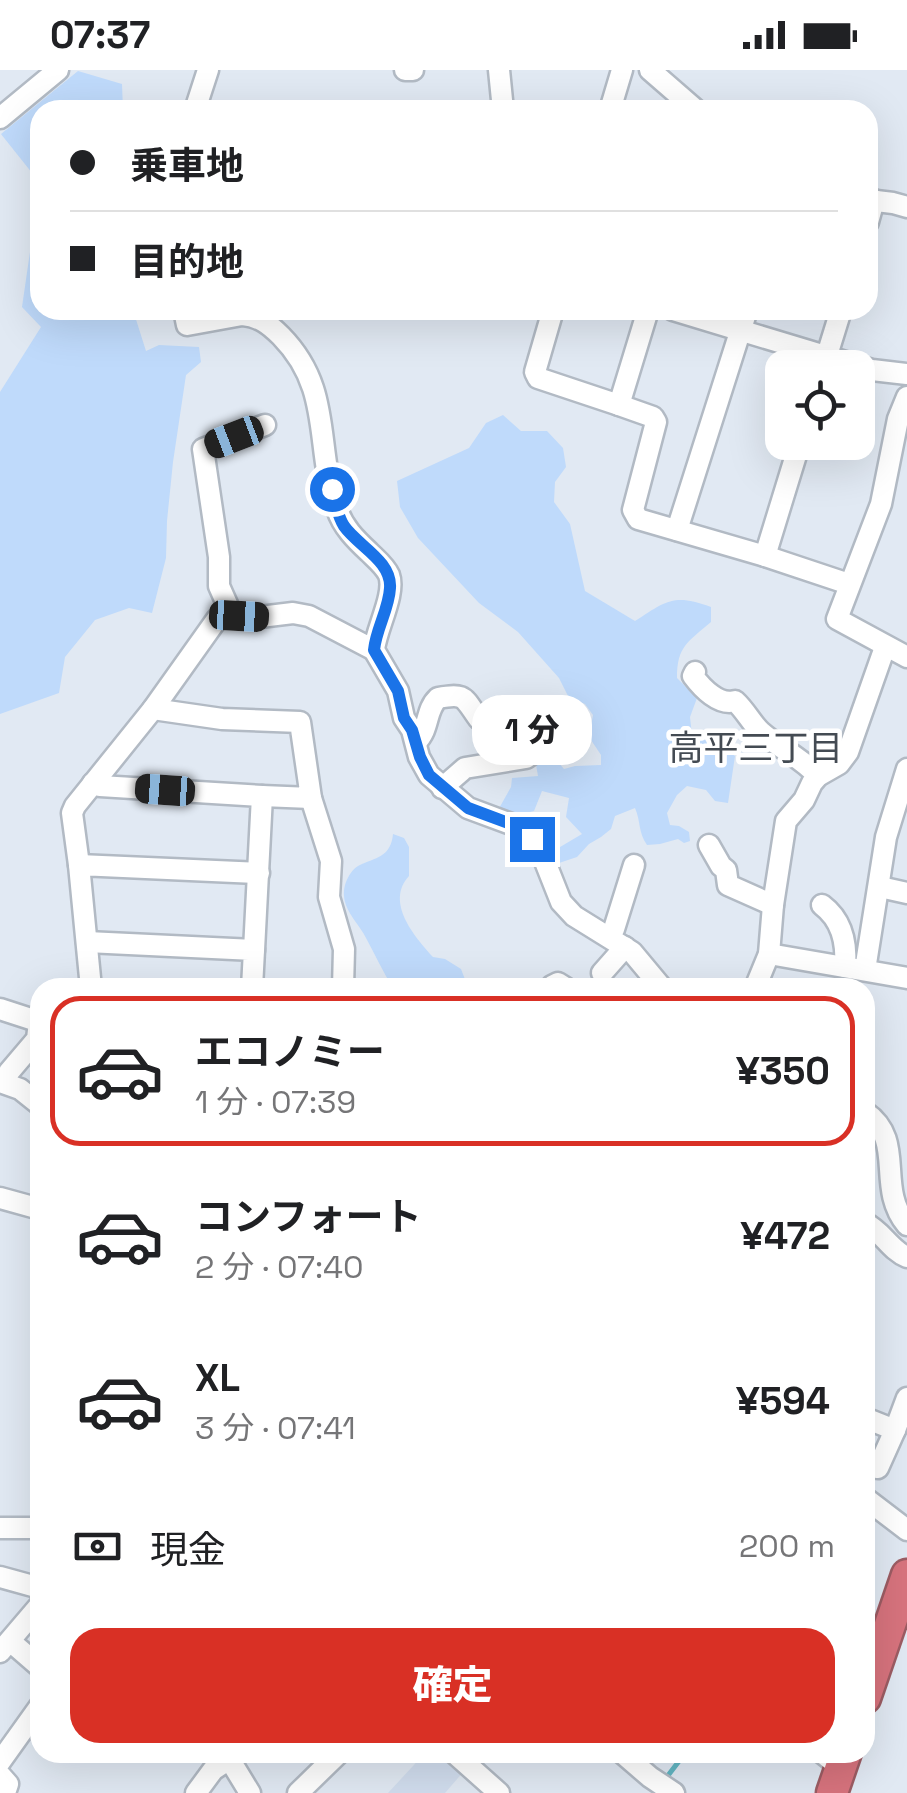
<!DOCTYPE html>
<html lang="ja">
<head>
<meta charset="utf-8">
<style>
  :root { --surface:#fff; --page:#f2f2f2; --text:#202124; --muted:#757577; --line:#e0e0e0; --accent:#d93025 }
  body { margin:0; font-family:"Space Grotesk","Noto Sans JP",sans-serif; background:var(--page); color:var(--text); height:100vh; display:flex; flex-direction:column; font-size:38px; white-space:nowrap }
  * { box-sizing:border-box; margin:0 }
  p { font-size:32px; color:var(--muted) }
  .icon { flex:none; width:55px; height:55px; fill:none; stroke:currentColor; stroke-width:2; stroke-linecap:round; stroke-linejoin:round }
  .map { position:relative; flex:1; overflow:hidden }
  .side { position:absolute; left:30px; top:908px; width:845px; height:785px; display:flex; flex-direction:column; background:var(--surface); border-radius:30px; box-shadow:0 10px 40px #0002 }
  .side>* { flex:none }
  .top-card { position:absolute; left:30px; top:30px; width:848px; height:220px; border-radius:30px; box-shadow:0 10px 40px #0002; display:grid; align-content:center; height:220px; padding:0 40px; background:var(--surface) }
  .tools { position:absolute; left:765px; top:280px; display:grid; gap:20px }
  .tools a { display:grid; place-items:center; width:110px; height:110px; border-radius:20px; background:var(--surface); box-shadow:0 10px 40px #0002; font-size:50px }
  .end { position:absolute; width:45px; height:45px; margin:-22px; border:12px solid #1a73e8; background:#fff; box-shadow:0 0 0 5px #fff }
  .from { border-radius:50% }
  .bubble { position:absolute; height:70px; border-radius:30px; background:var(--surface); box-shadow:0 10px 40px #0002; font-size:32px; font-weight:800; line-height:70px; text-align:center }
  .car { position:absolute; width:30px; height:60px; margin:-30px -15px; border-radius:12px; box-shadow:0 0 8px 2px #0007; background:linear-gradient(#222 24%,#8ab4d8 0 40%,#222 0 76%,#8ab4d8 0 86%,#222 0) }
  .top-card b { display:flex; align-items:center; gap:35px; height:95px; font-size:38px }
  .top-card b+b { border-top:2px solid var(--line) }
  .top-card i { width:25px; height:25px; background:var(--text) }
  ul { padding:18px 0 0; list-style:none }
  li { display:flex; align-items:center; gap:30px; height:150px; margin:0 20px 15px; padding:0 20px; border:5px solid transparent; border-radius:30px }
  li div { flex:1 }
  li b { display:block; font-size:38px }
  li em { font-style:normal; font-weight:800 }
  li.selected { border-color:var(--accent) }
  li>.icon { width:90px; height:90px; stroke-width:1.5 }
  .pay { display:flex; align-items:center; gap:25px; height:110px; padding:0 40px; font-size:38px }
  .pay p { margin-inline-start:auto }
  .cta { display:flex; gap:20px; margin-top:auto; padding:20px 40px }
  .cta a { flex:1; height:115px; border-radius:30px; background:var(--accent); color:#fff; font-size:40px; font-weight:800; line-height:115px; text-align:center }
  .status { display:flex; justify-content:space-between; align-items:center; height:70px; padding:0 50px; background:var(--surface); direction:ltr }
  .status svg { height:28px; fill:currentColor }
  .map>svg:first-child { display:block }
</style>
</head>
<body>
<div class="status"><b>07:37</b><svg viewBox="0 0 49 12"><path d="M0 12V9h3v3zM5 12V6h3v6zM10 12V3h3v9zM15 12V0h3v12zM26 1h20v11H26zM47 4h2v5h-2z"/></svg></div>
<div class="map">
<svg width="907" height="1723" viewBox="0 0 907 1723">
  <rect width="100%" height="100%" fill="#e1e9f3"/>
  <!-- built -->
  <polygon fill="#d1ddee" points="425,1683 443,1683 464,1701 445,1723 388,1723"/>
  <!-- green -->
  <g fill="#bfdafb">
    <polygon points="78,1 122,14 123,40 40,40 40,240 133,240 146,281 159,275 199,277 201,292 186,305 173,392 167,451 166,488 152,543 129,538 95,550 65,587 59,623 0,644 0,322 41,257 22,237 40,113 1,64"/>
    <path d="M503,345l18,16h26l16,17 3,19 -11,15 -1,20 16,22 15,67 50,30c31,-20 39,-28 76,-14v15c-23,20 -34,24 -34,56l20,20 -7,19 2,18 31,12 12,9 -7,47 -13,-2 -9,-11 -19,-4 -10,9 -10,18 3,12 9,1 10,6 1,9 -6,2 -6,-4 -18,5 -13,1c-9,-13 -6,-23 -12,-37l-20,8 -4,13 -10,8 -12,7 -12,13 -21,7 -5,-7 4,-7 27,-16 -16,-17 3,-19 -27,-7 -8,20 -16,4 -21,-3 14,-25 1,-9 26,-2 -3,-17 8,-5 10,2 11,13 11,-3 26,-1v-10l-12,-18 4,-22 -8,-11 -16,-6 -10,-20 -41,-46 -39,-29 -61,-65 -18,-31 -3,-26 72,-33 17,-25z"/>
    <path d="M393,764l11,4 5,9v29c-24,26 5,60 24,81l12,2 16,10 7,18h-76c-9,-16 -17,-32 -26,-49 -6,-13 -21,-26 -22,-42 -1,-13 7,-28 18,-32 17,-7 29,-9 31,-30z"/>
  </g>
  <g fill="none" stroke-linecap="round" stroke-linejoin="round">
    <!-- stream -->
    <polyline stroke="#62b6c3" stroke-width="5" points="663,1712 686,1682"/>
    <!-- minor casing -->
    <g stroke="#b2bac4" stroke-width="25">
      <g id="minor">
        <polyline points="405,0 413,0"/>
        <polyline points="499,0 503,40"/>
        <polyline points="650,0 696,40"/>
        <polyline points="195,40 208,0"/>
        <polyline points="610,40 622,0"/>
        <polyline points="0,48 58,0"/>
        <polyline points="868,130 893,133 907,137"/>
        <polyline points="868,152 874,130"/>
        <path d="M184,240l3,15 55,-10c17,1 28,10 39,21 53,54 33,111 56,173 6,18 18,30 32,43 6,6 16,14 20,23 7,19 -13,54 -15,75l24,41 6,27 8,12 7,27 10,18 39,33 54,20 20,26 19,48 13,14 58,36 30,36"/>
        <polyline points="553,240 535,302 538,308 619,335"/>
        <polyline points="648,240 619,335 653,347 656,352 633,440 638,449 765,486 849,514"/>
        <polyline points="673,240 872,300 907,304"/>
        <polyline points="824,295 841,240"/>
        <polyline points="907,327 898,349 881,434 837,549 907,587"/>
        <polyline points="677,460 747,240"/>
        <polyline points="765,486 800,372"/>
        <polyline points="231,543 219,516 219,487 203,379 265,355"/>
        <path d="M695,602l-2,4c9,12 26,30 42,25 11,10 16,22 26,31 18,16 41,26 57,44"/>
        <polyline points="153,639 222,649 300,652 311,728 262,726"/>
        <path d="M416,672c14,-13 9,-32 22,-44 28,-5 25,-1 41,21l3,1 19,-12"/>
        <polyline points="93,713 100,716 262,726 254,880"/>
        <polyline points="442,718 465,698 526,688 539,679 549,658"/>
        <polyline points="311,728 331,791 329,827 344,879 343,918"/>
        <polyline points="709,775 721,796 726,800 728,815 773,835"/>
        <polyline points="79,795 72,743 75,736 153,639 217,549 231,543 260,547 293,543 309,546 374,580"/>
        <polyline points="880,817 907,823"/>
        <path d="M822,835c20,15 25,37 23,62"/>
        <polyline points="609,867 614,859 634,795"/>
        <polyline points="87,872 254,880 252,918"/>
        <polyline points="769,884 907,908"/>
        <polyline points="865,900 886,767 907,699"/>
        <polyline points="602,903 625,877"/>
        <polyline points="552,916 558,913 566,918"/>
        <polyline points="91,918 79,795 259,803"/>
        <polyline points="755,918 769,884 773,835 786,751 804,730 812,713 818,706 839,694 848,682 885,577"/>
        <polyline points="0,939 40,952"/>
        <polyline points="0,1012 20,1019 40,1035"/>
        <polyline points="5,1013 9,1002 37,969 39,952"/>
        <path d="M865,1042c42,29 10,74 42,113"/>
        <polyline points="0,1128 40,1139"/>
        <path d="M865,1153c18,9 25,27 42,34"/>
        <polyline points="865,1348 895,1360 878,1398 865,1390"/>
        <polyline points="895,1360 907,1328"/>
        <polyline points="865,1428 907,1460"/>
        <polyline points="0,1458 40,1458"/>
        <polyline points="0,1507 40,1518"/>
        <polyline points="10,1571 40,1597"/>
        <polyline points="0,1582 40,1535"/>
        <polyline points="225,1682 250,1723"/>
        <polyline points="453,1682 499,1723"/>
        <polyline points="621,1682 650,1707 674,1723"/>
        <polyline points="821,1682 841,1698"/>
        <polyline points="0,1692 40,1636"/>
        <polyline points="0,1705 8,1714 5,1723"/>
        <polyline points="196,1723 213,1700 228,1690"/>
        <polyline points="298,1723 340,1682"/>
      </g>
    </g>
    <!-- highway casing -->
    <g stroke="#9c5c63" stroke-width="35">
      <g id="highway">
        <polyline points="865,1628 907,1505"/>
        <polyline points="832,1723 846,1682"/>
      </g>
    </g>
    <!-- minor -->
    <use href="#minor" stroke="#fff" stroke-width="20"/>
    <!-- highway -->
    <use href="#highway" stroke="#d7737d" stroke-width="30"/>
  </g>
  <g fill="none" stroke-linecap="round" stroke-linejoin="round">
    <!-- route -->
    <path stroke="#1a73e8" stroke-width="12" d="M332,419c3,12 5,26 12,37 14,20 48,35 46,62 -1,21 -14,41 -16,62l24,41 6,27 8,12 8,27 9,18 39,33 54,20 10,11"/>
  </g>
  <g text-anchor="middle" stroke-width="9" stroke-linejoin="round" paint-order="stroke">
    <!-- neighbourhood labels -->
    <g font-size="35" fill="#444b53" stroke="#fff">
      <text x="756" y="690">高平三丁目</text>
    </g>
  </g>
</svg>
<div class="tools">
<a><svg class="icon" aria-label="locate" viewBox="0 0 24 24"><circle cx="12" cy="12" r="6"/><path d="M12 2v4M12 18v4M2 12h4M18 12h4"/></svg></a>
</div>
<i class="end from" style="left:332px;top:419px"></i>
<i class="end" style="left:532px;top:769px"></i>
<div class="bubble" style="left:472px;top:625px;width:120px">1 分</div>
<i class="car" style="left:234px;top:367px;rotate:249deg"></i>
<i class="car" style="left:239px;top:546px;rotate:93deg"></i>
<i class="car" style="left:165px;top:720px;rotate:274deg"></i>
<div class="top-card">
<b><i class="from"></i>乗車地</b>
<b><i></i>目的地</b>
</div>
<section class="side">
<ul>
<li class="selected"><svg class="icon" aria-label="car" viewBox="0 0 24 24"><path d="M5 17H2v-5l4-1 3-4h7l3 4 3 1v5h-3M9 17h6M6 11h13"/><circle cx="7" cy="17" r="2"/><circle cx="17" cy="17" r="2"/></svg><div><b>エコノミー</b><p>1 分 · 07:39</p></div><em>¥350</em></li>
<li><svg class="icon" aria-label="car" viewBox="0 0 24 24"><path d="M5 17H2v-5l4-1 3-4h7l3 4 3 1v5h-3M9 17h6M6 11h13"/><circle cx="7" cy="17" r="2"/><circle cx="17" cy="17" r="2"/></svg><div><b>コンフォート</b><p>2 分 · 07:40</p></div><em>¥472</em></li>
<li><svg class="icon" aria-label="car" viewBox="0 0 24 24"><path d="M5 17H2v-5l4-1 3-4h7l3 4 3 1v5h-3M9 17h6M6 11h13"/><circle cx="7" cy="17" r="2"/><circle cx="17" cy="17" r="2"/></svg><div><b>XL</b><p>3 分 · 07:41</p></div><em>¥594</em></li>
</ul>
<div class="pay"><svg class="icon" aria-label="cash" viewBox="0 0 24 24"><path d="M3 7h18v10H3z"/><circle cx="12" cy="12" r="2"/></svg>現金<p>200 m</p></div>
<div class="cta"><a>確定</a></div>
</section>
</div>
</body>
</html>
